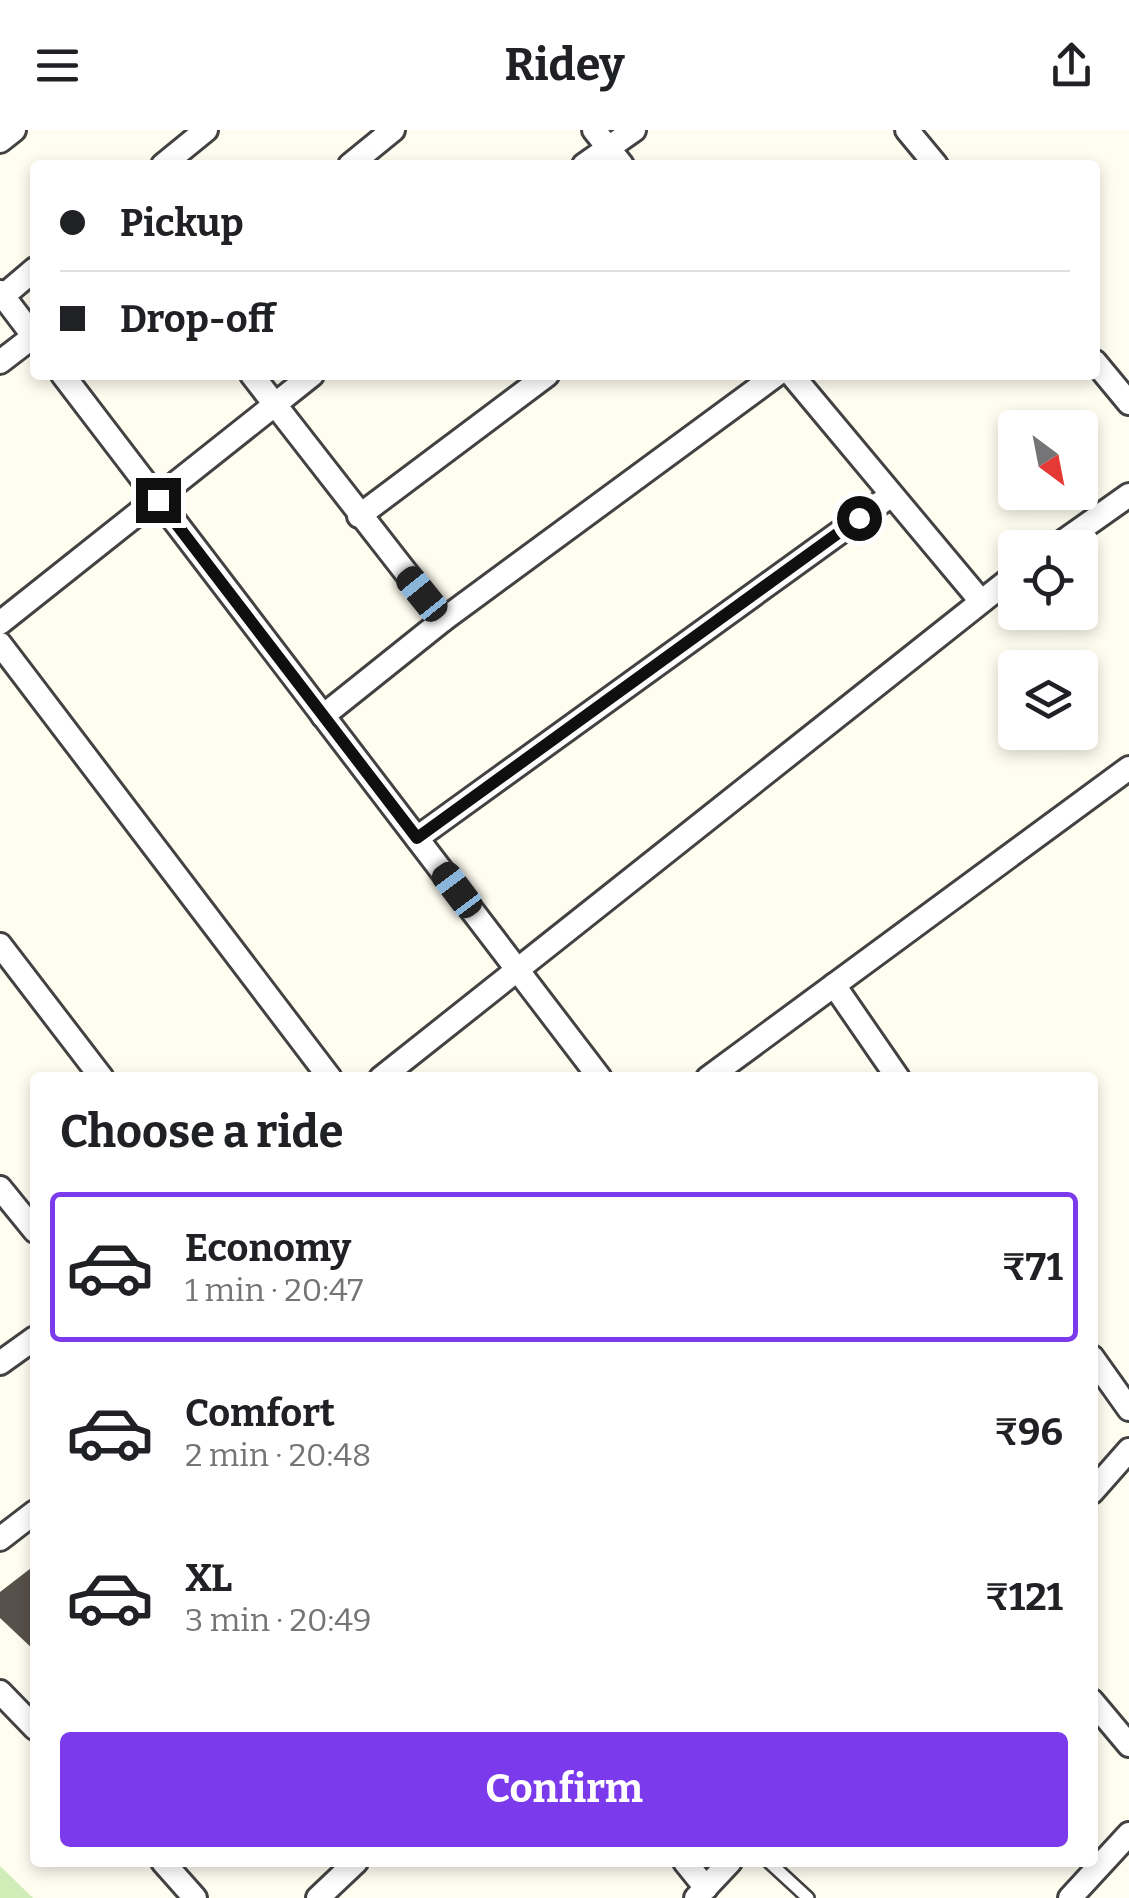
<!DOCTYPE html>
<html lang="en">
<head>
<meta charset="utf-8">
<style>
  :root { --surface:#fff; --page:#f6f6f6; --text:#202124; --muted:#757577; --line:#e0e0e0; --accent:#7c3aed }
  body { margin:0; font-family:Bitter,serif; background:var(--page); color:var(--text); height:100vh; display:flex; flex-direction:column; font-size:38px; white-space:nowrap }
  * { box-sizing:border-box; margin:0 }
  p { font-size:32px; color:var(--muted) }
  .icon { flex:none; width:55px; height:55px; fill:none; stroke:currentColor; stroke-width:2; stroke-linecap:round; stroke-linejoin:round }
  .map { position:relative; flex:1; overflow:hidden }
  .sheet { position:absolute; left:30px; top:942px; width:1068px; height:795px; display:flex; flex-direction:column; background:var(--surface); border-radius:10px; box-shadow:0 5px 15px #0003 }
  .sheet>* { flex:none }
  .guide { position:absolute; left:30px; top:30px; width:1070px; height:220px; border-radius:10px; box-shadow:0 5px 15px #0003; display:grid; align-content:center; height:220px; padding:0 30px; background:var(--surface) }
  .needle { width:65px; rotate:148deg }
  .controls { position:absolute; left:998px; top:280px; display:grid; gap:20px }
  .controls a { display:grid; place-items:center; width:100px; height:100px; border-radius:10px; background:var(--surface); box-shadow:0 5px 15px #0003; font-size:50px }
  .end { position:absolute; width:45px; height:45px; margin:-22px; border:12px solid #0f0f0f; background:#fff; box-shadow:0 0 0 5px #fff }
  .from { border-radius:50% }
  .car { position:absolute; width:30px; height:60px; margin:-30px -15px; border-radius:12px; box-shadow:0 0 8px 2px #0007; background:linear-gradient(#222 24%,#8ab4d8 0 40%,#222 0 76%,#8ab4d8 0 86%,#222 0) }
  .guide b { display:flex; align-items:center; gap:35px; height:95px; font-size:38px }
  .guide b+b { border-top:2px solid var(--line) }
  .guide i { width:25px; height:25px; background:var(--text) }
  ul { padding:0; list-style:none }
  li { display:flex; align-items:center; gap:30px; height:150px; margin:0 20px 15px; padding:0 10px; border:5px solid transparent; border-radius:10px }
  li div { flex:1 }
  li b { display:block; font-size:38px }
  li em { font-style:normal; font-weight:700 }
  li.selected { border-color:var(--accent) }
  li>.icon { width:90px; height:90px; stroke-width:1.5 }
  h2 { padding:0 30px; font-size:45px; line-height:120px }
  .action { display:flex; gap:20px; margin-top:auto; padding:20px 30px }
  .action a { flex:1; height:115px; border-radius:10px; background:var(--accent); color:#fff; font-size:40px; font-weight:700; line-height:115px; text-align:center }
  header { display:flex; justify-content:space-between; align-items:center; height:130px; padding:0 30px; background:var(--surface); font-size:45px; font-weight:700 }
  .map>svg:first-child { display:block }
</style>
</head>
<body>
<header><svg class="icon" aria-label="menu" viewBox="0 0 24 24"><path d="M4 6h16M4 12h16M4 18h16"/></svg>Ridey<svg class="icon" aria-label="share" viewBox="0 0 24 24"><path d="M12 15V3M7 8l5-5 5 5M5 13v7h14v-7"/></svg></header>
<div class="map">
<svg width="1129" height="1768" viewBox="0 0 1129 1768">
  <rect width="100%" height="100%" fill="#fffdf0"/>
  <!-- green -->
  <polygon fill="#d0ecb7" points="0,1736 33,1768 0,1768"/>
  <!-- building -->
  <polygon fill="#58504a" points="35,1435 35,1521 0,1488 0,1462"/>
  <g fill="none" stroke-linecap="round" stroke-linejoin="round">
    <!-- service casing -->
    <g stroke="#424242" stroke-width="16">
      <polyline id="service" points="769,1732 808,1768"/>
    </g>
    <!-- minor casing -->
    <g stroke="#424242" stroke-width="28">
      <g id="minor">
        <polyline points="594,0 622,35"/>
        <polyline points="907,0 936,35"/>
        <polyline points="0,11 14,0"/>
        <polyline points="163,35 206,0"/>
        <polyline points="350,35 393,0"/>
        <polyline points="584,35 634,0"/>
        <polyline points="0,162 35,208"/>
        <polyline points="3,166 35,139"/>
        <polyline points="0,232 34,206"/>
        <polyline points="1095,232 1129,273"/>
        <polyline points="63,245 600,948"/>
        <polyline points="252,245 443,490"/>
        <polyline points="792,245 980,470"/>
        <polyline points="359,386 547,245"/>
        <polyline points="1054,418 1129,365"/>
        <polyline points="0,493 312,245"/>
        <polyline points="0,514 330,948"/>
        <polyline points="323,586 443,490 776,245"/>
        <polyline points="417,708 890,366"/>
        <polyline points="0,815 102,948"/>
        <polyline points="834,855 898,948"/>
        <polyline points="381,948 1015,445"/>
        <polyline points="708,948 1129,638"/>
        <polyline points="0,1058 35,1101"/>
        <polyline points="1092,1227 1129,1279"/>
        <polyline points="0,1233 35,1208"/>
        <polyline points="1092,1362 1129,1320"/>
        <polyline points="0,1409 35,1382"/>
        <polyline points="0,1562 35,1598"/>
        <polyline points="1092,1571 1129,1615"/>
        <polyline points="163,1732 195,1768"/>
        <polyline points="685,1732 706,1758"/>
        <polyline points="318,1768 356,1732"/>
        <polyline points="696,1768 730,1732"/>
        <polyline points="1070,1768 1129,1704"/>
      </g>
    </g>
    <!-- service -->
    <use href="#service" stroke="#fff" stroke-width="11"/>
    <!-- minor -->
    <use href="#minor" stroke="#fff" stroke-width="22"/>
  </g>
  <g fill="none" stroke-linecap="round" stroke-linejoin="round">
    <!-- route -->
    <polyline stroke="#0f0f0f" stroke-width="12" points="158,370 417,708 859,388"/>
  </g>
</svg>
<div class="controls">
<a><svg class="needle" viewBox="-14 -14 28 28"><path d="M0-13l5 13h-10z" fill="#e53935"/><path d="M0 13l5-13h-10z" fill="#757577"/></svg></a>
<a><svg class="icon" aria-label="locate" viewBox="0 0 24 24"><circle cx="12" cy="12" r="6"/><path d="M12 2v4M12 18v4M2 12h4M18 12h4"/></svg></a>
<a><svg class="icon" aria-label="layers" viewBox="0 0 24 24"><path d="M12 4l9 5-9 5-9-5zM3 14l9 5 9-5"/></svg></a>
</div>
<i class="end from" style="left:859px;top:388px"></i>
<i class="end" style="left:158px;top:370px"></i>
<i class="car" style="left:422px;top:464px;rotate:321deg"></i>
<i class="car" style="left:457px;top:760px;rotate:323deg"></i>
<div class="guide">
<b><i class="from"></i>Pickup</b>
<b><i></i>Drop-off</b>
</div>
<section class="sheet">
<h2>Choose a ride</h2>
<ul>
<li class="selected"><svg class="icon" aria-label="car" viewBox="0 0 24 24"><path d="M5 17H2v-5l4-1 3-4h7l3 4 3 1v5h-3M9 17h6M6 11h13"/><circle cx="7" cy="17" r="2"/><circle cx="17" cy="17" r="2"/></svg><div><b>Economy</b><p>1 min · 20:47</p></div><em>₹71</em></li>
<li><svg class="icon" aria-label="car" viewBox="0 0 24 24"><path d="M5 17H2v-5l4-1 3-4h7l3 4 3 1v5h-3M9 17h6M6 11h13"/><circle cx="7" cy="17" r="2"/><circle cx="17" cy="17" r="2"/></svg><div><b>Comfort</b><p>2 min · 20:48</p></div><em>₹96</em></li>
<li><svg class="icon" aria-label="car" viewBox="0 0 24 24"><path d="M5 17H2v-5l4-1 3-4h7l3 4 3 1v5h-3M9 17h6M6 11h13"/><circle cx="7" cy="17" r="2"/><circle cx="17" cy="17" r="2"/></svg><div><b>XL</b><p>3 min · 20:49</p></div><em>₹121</em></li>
</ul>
<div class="action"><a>Confirm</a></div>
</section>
</div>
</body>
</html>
